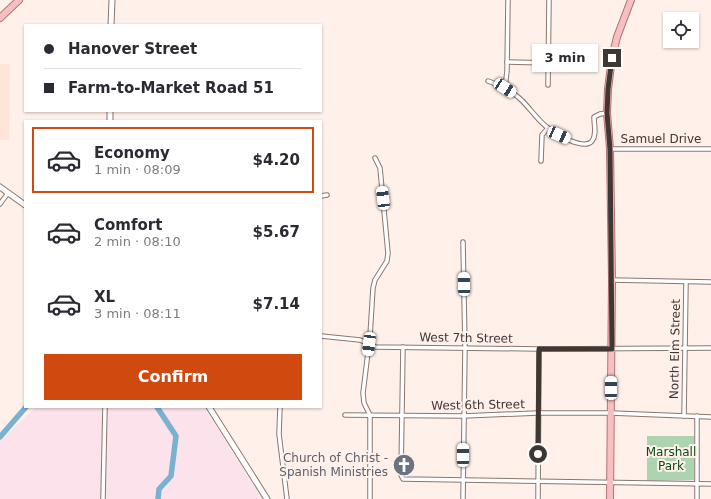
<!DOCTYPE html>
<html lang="en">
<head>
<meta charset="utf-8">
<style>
  :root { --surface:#fff; --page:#f7f7f7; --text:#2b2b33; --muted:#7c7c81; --line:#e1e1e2; --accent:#d04a10 }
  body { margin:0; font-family:"DejaVu Sans",sans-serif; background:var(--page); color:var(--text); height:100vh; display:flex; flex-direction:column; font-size:15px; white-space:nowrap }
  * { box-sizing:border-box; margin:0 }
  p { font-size:13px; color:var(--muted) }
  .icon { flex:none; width:22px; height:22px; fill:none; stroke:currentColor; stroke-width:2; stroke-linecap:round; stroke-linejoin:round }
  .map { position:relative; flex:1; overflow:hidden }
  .sheet { position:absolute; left:24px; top:120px; width:298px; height:288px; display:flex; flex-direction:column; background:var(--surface); border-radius:0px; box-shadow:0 1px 3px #0004 }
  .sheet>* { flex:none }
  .top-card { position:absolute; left:24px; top:24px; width:298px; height:88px; border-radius:0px; box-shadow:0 1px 3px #0004; display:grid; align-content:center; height:88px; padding:0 20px; background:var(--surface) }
  .controls { position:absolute; left:663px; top:12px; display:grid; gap:8px }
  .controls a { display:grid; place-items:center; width:36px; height:36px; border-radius:0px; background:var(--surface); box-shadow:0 1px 3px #0004; font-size:20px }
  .end { position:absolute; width:18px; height:18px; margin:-9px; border:5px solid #403632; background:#fff; box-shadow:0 0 0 2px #fff }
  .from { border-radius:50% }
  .bubble { position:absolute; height:28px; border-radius:0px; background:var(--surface); box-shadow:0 1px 3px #0004; font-size:13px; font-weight:700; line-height:28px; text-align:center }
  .car { position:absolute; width:12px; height:24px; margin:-12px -6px; border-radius:5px; box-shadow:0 0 3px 1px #0007; background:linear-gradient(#fff 24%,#345 0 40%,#fff 0 76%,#345 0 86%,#fff 0) }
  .top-card b { display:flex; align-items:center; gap:14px; height:38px; font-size:15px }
  .top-card b+b { border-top:1px solid var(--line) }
  .top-card i { width:10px; height:10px; background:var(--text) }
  ul { padding:7px 0 0; list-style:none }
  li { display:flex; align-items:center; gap:12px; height:66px; margin:0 8px 6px; padding:0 12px; border:2px solid transparent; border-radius:0px }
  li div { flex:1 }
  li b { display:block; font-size:15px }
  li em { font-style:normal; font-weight:700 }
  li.current { border-color:var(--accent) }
  li>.icon { width:36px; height:36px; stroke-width:1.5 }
  .primary-button { display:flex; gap:8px; margin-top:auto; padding:8px 20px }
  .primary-button a { flex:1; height:46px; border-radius:0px; background:var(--accent); color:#fff; font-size:16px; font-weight:700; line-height:46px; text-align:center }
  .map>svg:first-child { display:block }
</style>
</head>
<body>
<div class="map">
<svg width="711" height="499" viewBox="0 0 711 499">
  <rect width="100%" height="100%" fill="#fff0ea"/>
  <!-- built -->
  <polygon fill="#fee4d9" points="0,64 10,64 9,140 0,140"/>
  <!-- industrial -->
  <polygon fill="#fbe2eb" points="36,407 204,407 262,499 0,499 0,439 2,439"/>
  <!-- green -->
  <polygon fill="#acd4af" points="647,436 694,436 694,480 647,481"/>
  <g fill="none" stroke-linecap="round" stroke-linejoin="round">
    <!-- river -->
    <g stroke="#79b1d0" stroke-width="5.5">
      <polyline points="157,407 176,436 171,476 159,489 158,499"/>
      <polyline points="0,437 26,407"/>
    </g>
    <!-- street casing -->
    <g stroke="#8b766d" stroke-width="5.5">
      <g id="street">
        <polyline points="507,62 548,63"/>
        <path d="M488,81c11,4 21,8 30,16 11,9 18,22 30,31 8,6 36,23 44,13 5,-6 2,-16 2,-24l6,-3 7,-1"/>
        <polyline points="548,85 549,0"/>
        <polyline points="505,88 507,71 508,0"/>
        <polyline points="610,149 711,149"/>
        <polyline points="541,161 542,135 548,128"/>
        <polyline points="321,196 327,195"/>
        <polyline points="0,204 8,193"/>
        <polyline points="612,280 711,282"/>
        <polyline points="321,336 360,340 376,347 539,349 711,348"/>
        <polyline points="403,347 401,475 403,479 711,484"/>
        <polyline points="280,407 279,434 287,499"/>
        <polyline points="345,415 463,416 538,413 611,413 711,417"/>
        <polyline points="684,416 686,282"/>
        <polyline points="103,499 105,407"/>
        <polyline points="370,499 370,415 364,403 363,393 370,336 373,288 375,280 387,261 388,253 380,168 375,158"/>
        <polyline points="463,499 465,347 463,242"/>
        <polyline points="538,499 539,349"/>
        <polyline points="697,499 697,416"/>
      </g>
    </g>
    <!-- secondary casing -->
    <g stroke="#8b766d" stroke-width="7">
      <g id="secondary">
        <polyline points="111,25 112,0"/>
        <polyline points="110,121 110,111"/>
        <polyline points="0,187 25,205"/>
        <polyline points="209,407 267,499"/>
      </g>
    </g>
    <!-- primary casing -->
    <g stroke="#b47374" stroke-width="8">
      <g id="primary">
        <polyline points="0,18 19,0"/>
        <polyline points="610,499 612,280 610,149 607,113 608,89 612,58 617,37 631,0"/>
      </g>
    </g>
    <!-- street -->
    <use href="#street" stroke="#fff" stroke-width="3.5"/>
    <!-- secondary -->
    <use href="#secondary" stroke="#fff" stroke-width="5"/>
    <!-- primary -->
    <use href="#primary" stroke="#f8bfc1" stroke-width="6"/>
  </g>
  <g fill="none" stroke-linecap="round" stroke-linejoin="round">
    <!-- route -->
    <polyline stroke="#403632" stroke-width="5" points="538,454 539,349 612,349 610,149 607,113 608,89 612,58"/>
  </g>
  <!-- icons -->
  <defs>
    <g id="church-disc" transform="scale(1.15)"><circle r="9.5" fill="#6b7280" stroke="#fff0ea"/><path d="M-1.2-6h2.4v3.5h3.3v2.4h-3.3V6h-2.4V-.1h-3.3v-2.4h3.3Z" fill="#fff"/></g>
  </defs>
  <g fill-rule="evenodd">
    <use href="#church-disc" x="404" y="465"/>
  </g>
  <g text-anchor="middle" stroke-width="4" stroke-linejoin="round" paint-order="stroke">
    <!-- street labels -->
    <g font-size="12" fill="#403632" stroke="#fff0ea">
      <text x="661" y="143">Samuel Drive</text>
      <text transform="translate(466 338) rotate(1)" y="4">West 7th Street</text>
      <text transform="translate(675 349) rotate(-89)" y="4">North Elm Street</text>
      <text transform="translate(478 405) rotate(-1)" y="4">West 6th Street</text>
    </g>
    <!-- park labels -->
    <g font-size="12" fill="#064c1a" stroke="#fff0ea">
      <text x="671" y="456">Marshall<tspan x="671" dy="14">Park</tspan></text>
    </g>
    <!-- worship labels -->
    <g font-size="12" fill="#5b616d" stroke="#fff0ea" text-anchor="end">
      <text x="388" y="462">Church of Christ -<tspan x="388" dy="14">Spanish Ministries</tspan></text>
    </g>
  </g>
</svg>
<div class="controls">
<a><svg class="icon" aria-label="locate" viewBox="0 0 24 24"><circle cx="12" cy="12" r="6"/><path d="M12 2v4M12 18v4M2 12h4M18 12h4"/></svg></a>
</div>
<i class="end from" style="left:538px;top:454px"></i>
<i class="end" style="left:612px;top:58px"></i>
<div class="bubble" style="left:532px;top:44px;width:66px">3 min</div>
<i class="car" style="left:505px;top:88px;rotate:123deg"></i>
<i class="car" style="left:559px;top:135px;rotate:114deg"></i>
<i class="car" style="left:383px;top:198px;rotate:353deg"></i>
<i class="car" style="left:464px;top:284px;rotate:359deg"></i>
<i class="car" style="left:369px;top:344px;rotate:187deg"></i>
<i class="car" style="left:611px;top:388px;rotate:0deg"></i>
<i class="car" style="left:463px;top:455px;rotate:0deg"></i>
<div class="top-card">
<b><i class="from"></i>Hanover Street</b>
<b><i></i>Farm-to-Market Road 51</b>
</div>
<section class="sheet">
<ul>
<li class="current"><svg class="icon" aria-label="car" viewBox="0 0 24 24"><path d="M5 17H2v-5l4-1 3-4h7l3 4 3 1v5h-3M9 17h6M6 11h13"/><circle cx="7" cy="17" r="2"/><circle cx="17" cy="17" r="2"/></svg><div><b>Economy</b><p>1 min · 08:09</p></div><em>$4.20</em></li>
<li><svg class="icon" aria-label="car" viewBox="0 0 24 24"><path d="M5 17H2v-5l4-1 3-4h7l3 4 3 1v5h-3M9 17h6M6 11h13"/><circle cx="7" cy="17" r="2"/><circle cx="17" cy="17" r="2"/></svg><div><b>Comfort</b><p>2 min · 08:10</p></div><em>$5.67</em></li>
<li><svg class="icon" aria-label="car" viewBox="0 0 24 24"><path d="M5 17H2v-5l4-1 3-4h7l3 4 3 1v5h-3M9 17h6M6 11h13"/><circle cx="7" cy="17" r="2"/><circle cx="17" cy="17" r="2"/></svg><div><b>XL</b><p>3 min · 08:11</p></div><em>$7.14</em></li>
</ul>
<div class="primary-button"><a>Confirm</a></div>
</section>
</div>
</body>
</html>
